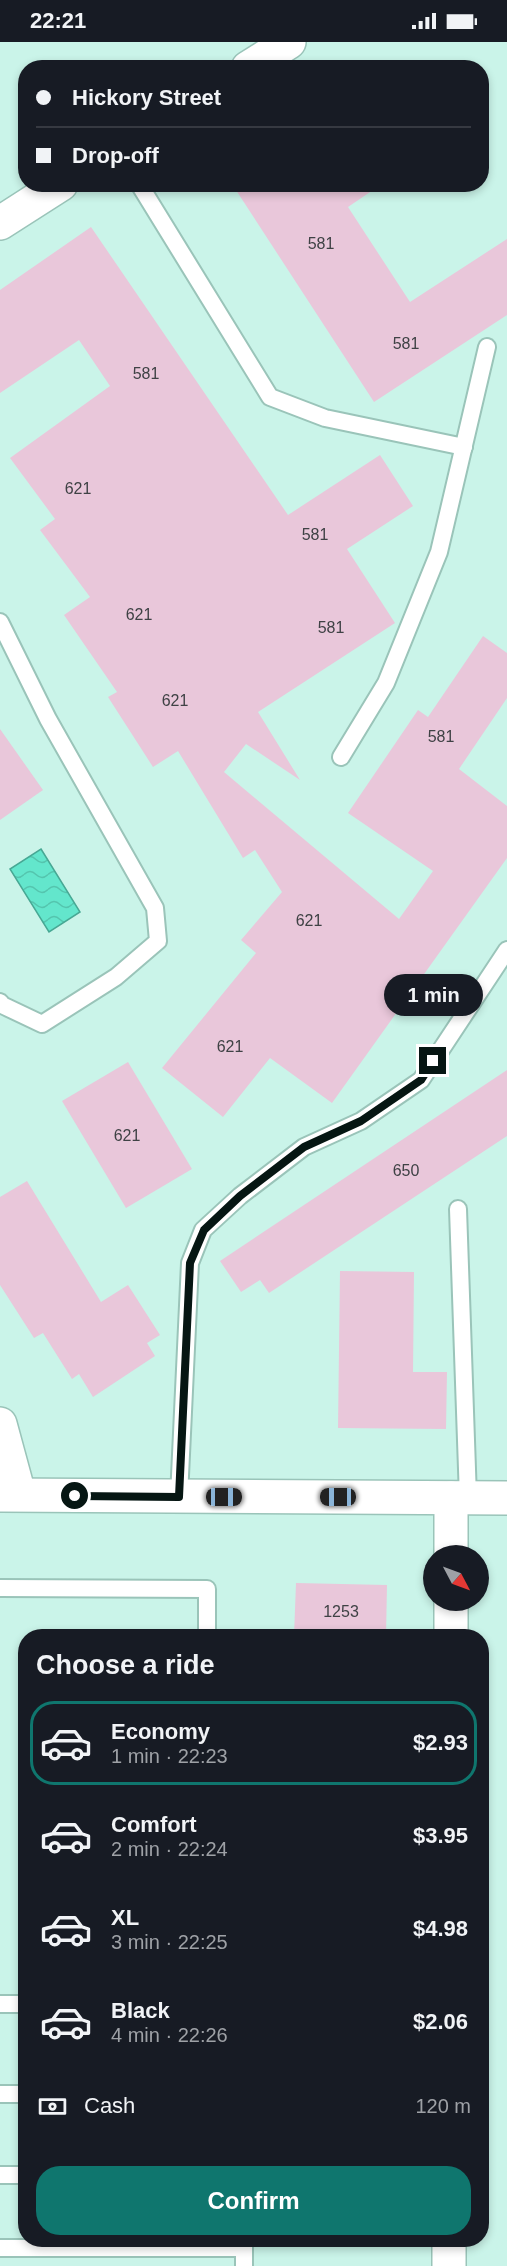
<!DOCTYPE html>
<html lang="en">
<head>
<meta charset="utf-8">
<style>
  :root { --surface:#171b24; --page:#20242c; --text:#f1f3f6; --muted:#9ea1a6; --line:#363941; --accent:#0f766e }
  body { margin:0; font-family:Arial,sans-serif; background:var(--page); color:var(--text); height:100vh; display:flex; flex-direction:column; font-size:22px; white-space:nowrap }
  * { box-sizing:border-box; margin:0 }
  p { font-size:20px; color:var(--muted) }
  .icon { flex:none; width:33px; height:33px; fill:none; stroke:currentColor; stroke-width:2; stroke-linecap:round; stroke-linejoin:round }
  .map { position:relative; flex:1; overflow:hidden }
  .details { position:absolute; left:18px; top:1587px; width:471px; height:618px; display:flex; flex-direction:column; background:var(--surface); border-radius:24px; box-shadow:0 3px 9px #0003 }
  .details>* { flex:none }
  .banner { position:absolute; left:18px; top:18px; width:471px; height:132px; border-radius:24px; box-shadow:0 3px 9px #0003; display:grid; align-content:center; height:132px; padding:0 18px; background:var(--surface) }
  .needle { width:39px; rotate:131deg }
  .fabs { position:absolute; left:423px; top:1503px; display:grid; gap:12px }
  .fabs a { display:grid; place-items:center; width:66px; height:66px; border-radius:50%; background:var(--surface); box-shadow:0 3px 9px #0003; font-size:30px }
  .end { position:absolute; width:27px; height:27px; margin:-14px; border:8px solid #061613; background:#fff; box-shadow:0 0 0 3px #fff }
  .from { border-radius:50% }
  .bubble { position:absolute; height:42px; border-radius:21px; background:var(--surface); box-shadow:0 3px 9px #0003; font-size:20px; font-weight:700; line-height:42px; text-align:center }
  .car { position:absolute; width:18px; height:36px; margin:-18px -9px; border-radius:8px; box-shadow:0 0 4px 2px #0007; background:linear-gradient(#222 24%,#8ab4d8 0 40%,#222 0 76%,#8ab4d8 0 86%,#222 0) }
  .banner b { display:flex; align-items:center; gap:21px; height:57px; font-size:22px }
  .banner b+b { border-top:2px solid var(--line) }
  .banner i { width:15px; height:15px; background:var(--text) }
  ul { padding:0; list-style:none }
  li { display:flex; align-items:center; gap:18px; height:84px; margin:0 12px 9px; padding:0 6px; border:3px solid transparent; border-radius:24px }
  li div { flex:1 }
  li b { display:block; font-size:22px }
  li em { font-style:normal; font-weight:700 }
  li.current { border-color:var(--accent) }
  li>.icon { width:54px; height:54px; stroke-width:1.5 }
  h2 { padding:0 18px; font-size:27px; line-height:72px }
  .pay { display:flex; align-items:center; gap:15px; height:66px; padding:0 18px; font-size:22px }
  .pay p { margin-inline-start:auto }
  .primary-button { display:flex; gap:12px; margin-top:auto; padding:12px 18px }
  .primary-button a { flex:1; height:69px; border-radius:24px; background:var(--accent); color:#fff; font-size:24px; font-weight:700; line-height:69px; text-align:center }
  .status { display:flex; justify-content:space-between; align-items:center; height:42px; padding:0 30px; background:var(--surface); direction:ltr }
  .status svg { height:16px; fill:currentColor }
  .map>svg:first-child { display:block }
</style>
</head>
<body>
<div class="status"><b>22:21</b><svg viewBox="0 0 49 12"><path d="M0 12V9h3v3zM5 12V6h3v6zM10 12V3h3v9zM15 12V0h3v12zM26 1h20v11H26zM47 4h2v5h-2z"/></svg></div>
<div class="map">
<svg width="507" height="2224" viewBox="0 0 507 2224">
  <defs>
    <pattern id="water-waves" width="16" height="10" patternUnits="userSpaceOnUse" patternTransform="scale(1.5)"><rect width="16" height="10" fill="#63e6cc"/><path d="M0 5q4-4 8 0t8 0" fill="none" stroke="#54c5ae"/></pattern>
  </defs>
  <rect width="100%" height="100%" fill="#caf4e9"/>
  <!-- water -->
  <polygon fill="url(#water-waves)" stroke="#47a894" stroke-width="1.5" points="41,807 80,870 49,890 10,827"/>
  <!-- building -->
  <g fill="#e9c7da">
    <polygon points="232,142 382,142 348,165 410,260 507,197 507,273 374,360"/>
    <polygon points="91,185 288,473 380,413 413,464 347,507 395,581 258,670 300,738 246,702 224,730 399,877 433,829 348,771 418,668 428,675 483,594 507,611 507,656 459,727 507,764 507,816 332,1061 270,1016 223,1075 162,1026 256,911 241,898 282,850 255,808 243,816 178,709 153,725 108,655 117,650 64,573 90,555 40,488 55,477 10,416 110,344 79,298 0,351 0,248"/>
    <polygon points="0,687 43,748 0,778"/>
    <polygon points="128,1020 192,1127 126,1166 62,1059"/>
    <polygon points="507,1028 507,1094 269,1251 260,1238 241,1250 220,1219"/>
    <polygon points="27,1139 101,1260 128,1243 160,1293 147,1301 155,1314 93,1355 79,1332 72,1337 43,1291 34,1296 0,1243 0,1155"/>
    <polygon points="340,1229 414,1230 413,1330 447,1330 446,1387 338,1386"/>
    <polygon points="296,1541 387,1543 386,1594 294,1594"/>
  </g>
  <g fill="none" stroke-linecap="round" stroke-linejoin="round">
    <!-- lane casing -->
    <g stroke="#9ac4b9" stroke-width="20">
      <g id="lane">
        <polyline points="139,142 270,355 325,376 464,405"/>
        <polyline points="0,580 48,677 155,866 158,899 116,935 42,982 2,963 0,960"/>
        <polyline points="341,715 386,641 439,510 487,305"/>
        <polyline points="458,1167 468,1456"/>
        <polyline points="179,1455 190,1221 203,1188 240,1154 304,1105 361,1079 421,1038 507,908"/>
        <polyline points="0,1546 207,1547 207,1594"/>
        <polyline points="0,1962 26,1962"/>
        <polyline points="0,2052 26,2052"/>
        <polyline points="0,2133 26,2133"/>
        <polyline points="244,2198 244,2224"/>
        <polyline points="0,2206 244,2206"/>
      </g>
    </g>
    <!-- street casing -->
    <g stroke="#9ac4b9" stroke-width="36">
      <g id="street">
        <polyline points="248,26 289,0"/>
        <polyline points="0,181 61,142"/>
        <polyline points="0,1382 19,1452"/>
        <polyline points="0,1453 507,1456"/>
        <polyline points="451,1514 451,1456"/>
        <polyline points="451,1594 451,1558"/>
        <polyline points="449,2224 449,2198"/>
      </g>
    </g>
    <!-- lane -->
    <use href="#lane" stroke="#fff" stroke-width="16"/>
    <!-- street -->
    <use href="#street" stroke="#fff" stroke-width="33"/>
  </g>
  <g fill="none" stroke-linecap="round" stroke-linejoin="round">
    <!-- route -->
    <polyline stroke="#061613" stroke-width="8" points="75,1454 179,1455 190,1221 204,1188 240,1154 304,1105 361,1079 421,1038 433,1019"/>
  </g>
  <g text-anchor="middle" stroke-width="6" stroke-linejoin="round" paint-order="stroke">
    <!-- number labels -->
    <g font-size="16" fill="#3f4245">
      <text x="321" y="207">581</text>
      <text x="406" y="307">581</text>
      <text x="146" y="337">581</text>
      <text x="78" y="452">621</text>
      <text x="315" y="498">581</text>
      <text x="139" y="578">621</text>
      <text x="331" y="591">581</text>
      <text x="175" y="664">621</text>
      <text x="441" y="700">581</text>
      <text x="309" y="884">621</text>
      <text x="230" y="1010">621</text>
      <text x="127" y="1099">621</text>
      <text x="406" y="1134">650</text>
      <text x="341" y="1575">1253</text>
    </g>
  </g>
</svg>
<div class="fabs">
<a><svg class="needle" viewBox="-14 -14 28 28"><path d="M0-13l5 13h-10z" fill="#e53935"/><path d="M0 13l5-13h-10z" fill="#9ea1a6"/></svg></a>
</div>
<i class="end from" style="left:75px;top:1454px"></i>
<i class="end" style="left:433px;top:1019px"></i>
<div class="bubble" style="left:384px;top:932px;width:99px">1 min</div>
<i class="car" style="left:224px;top:1455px;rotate:90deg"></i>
<i class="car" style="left:338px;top:1455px;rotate:270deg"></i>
<div class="banner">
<b><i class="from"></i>Hickory Street</b>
<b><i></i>Drop-off</b>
</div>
<section class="details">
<h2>Choose a ride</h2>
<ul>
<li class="current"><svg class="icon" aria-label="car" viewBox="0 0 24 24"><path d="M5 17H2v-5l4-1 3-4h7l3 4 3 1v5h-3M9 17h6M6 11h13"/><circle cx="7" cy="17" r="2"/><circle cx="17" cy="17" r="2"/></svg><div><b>Economy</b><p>1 min · 22:23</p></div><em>$2.93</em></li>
<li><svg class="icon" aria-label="car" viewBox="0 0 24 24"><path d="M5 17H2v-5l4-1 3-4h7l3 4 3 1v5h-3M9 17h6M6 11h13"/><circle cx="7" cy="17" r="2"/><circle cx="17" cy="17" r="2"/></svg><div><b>Comfort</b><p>2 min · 22:24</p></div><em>$3.95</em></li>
<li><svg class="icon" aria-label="car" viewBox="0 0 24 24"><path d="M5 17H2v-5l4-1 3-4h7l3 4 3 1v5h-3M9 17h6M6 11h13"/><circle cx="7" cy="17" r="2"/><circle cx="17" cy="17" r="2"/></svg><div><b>XL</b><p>3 min · 22:25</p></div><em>$4.98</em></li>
<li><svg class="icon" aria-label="car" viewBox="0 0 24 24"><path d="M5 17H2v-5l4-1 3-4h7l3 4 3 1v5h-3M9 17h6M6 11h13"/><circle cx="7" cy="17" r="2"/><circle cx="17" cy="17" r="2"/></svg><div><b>Black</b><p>4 min · 22:26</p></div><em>$2.06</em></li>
</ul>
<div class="pay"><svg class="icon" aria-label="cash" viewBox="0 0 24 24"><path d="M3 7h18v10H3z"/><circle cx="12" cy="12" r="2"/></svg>Cash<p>120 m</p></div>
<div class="primary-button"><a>Confirm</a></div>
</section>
</div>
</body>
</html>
